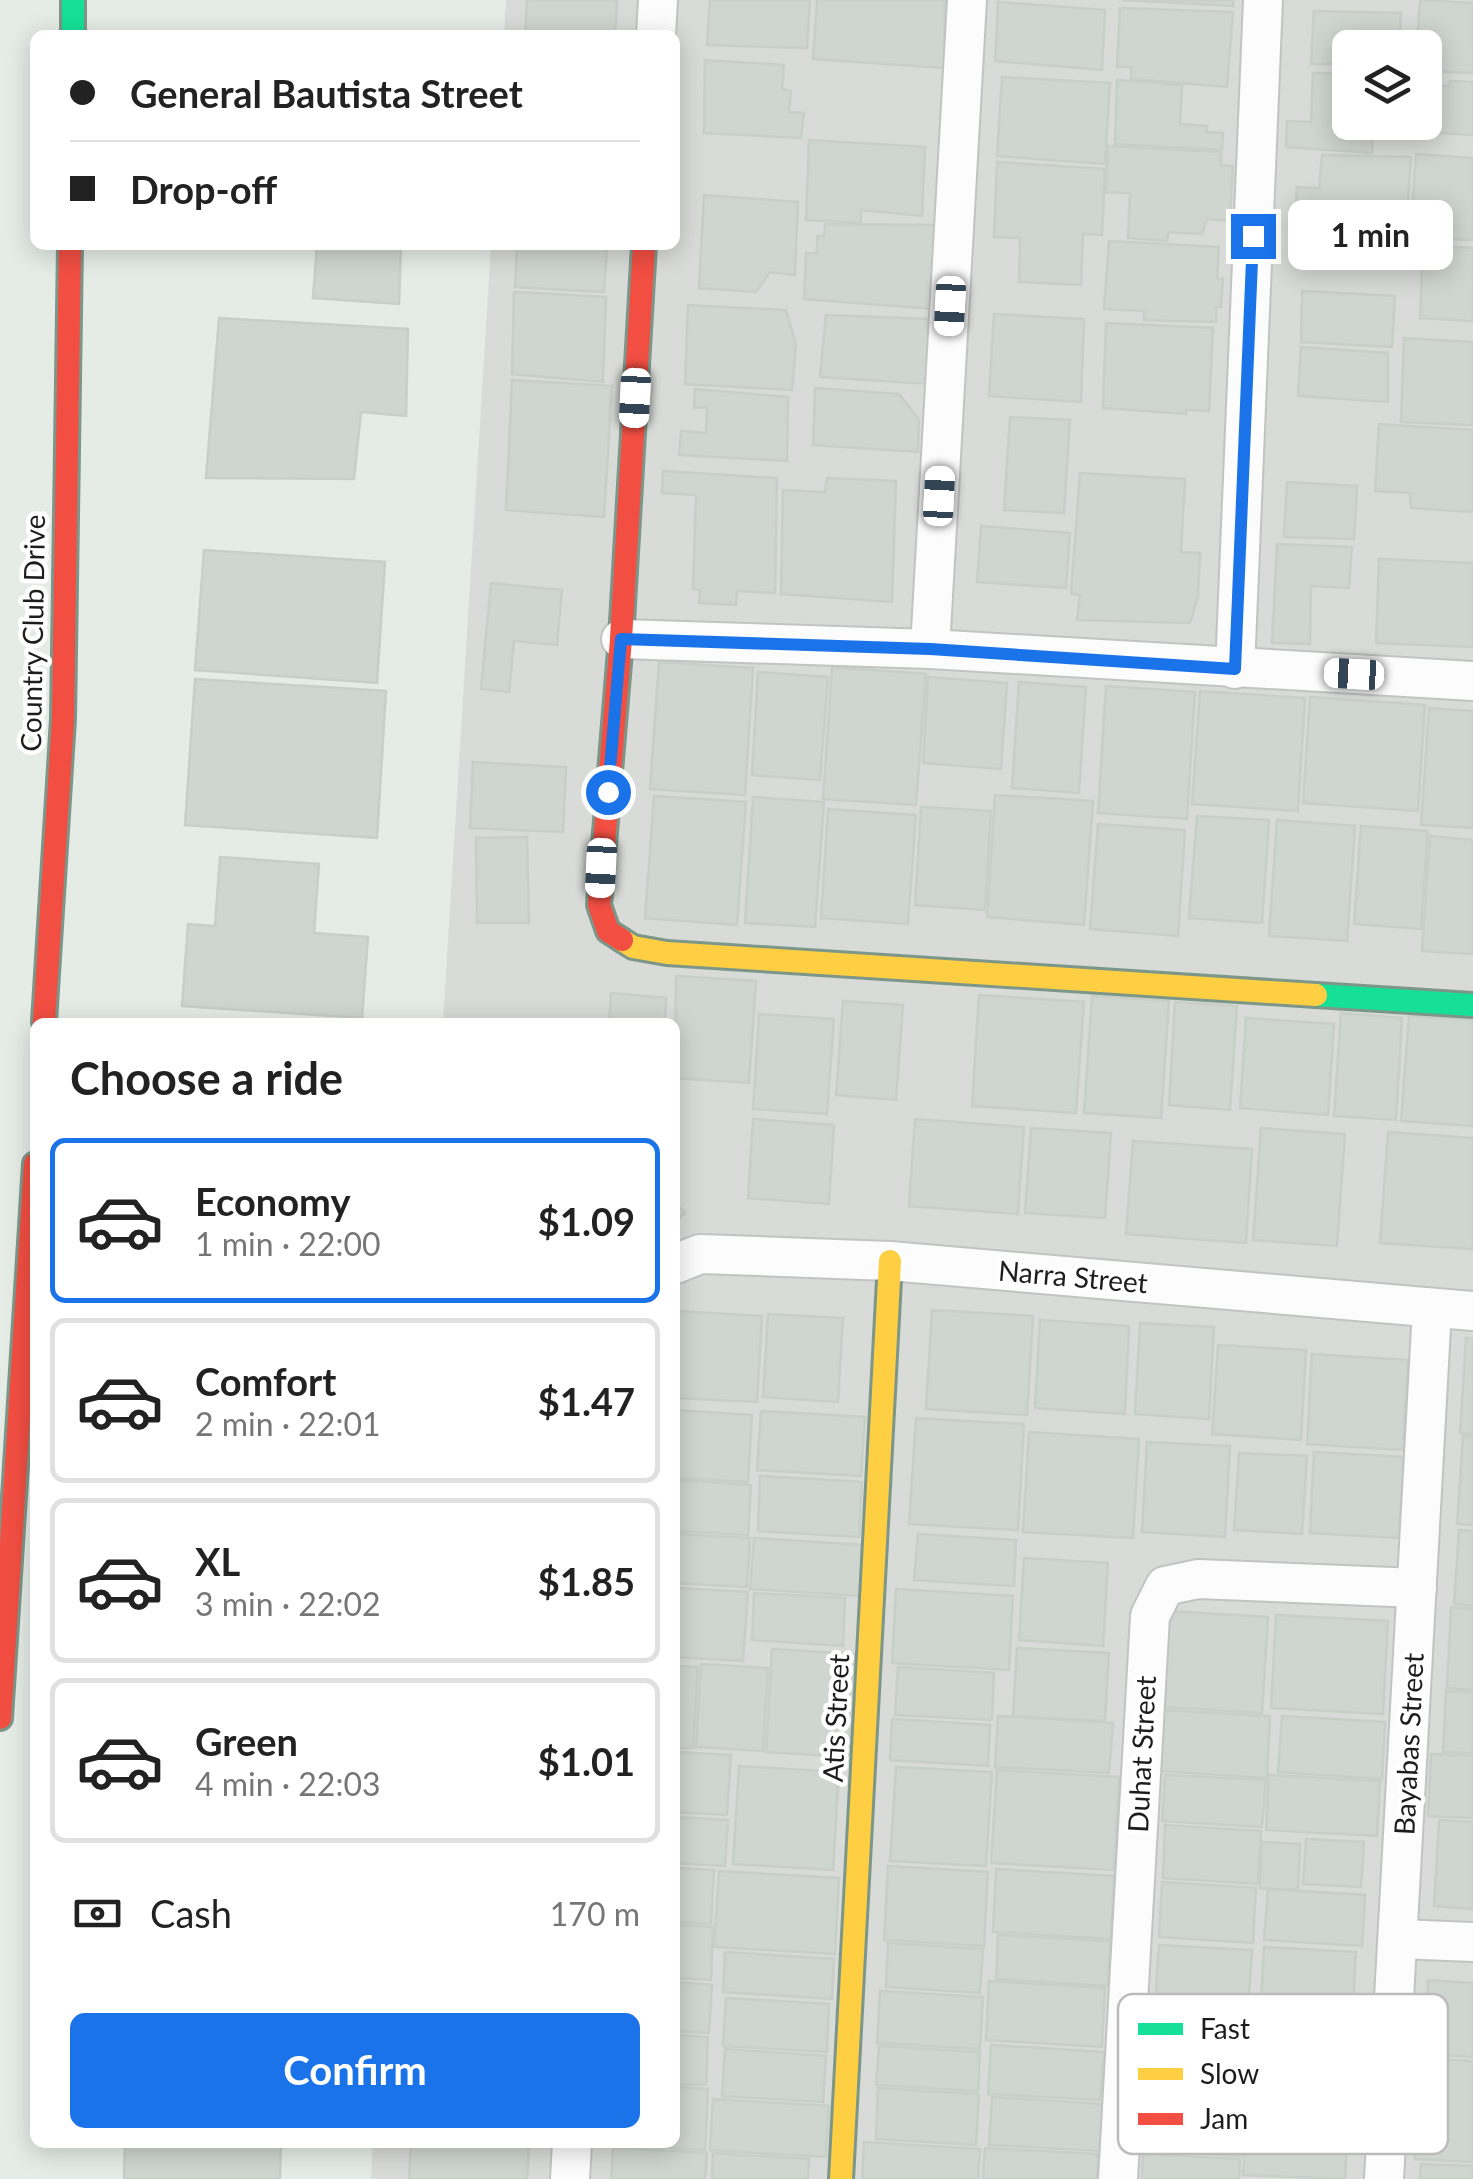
<!DOCTYPE html>
<html lang="en">
<head>
<meta charset="utf-8">
<style>
  :root { --surface:#fff; --page:#f6f6f6; --text:#222; --muted:#767676; --line:#e0e0e0; --accent:#1a73e8 }
  body { margin:0; font-family:Lato,sans-serif; background:var(--page); color:var(--text); height:100vh; display:flex; flex-direction:column; font-size:38px; white-space:nowrap }
  * { box-sizing:border-box; margin:0 }
  p { font-size:32px; color:var(--muted) }
  .icon { flex:none; width:55px; height:55px; fill:none; stroke:currentColor; stroke-width:2; stroke-linecap:round; stroke-linejoin:round }
  .map { position:relative; flex:1; overflow:hidden }
  .side { position:absolute; left:30px; top:1018px; width:650px; height:1130px; display:flex; flex-direction:column; background:var(--surface); border-radius:15px; box-shadow:0 5px 25px #0003 }
  .side>* { flex:none }
  .top-card { position:absolute; left:30px; top:30px; width:650px; height:220px; border-radius:15px; box-shadow:0 5px 25px #0003; display:grid; align-content:center; height:220px; padding:0 40px; background:var(--surface) }
  .tools { position:absolute; left:1332px; top:30px; display:grid; gap:20px }
  .tools a { display:grid; place-items:center; width:110px; height:110px; border-radius:15px; background:var(--surface); box-shadow:0 5px 25px #0003; font-size:50px }
  .end { position:absolute; width:45px; height:45px; margin:-22px; border:12px solid #1a73e8; background:#fff; box-shadow:0 0 0 5px #fff }
  .from { border-radius:50% }
  .bubble { position:absolute; height:70px; border-radius:15px; background:var(--surface); box-shadow:0 5px 25px #0003; font-size:32px; font-weight:700; line-height:70px; text-align:center }
  .car { position:absolute; width:30px; height:60px; margin:-30px -15px; border-radius:12px; box-shadow:0 0 8px 2px #0007; background:linear-gradient(#fff 24%,#345 0 40%,#fff 0 76%,#345 0 86%,#fff 0) }
  .top-card b { display:flex; align-items:center; gap:35px; height:95px; font-size:38px }
  .top-card b+b { border-top:2px solid var(--line) }
  .top-card i { width:25px; height:25px; background:var(--text) }
  ul { padding:0; list-style:none }
  li { display:flex; align-items:center; gap:30px; height:165px; margin:0 20px 15px; padding:0 20px; border:5px solid var(--line); border-radius:15px }
  li div { flex:1 }
  li b { display:block; font-size:38px }
  li em { font-style:normal; font-weight:700 }
  li.current { border-color:var(--accent) }
  li>.icon { width:90px; height:90px; stroke-width:1.5 }
  h2 { padding:0 40px; font-size:45px; line-height:120px }
  .pay { display:flex; align-items:center; gap:25px; height:110px; padding:0 40px; font-size:38px }
  .pay p { margin-inline-start:auto }
  .button { display:flex; gap:20px; margin-top:auto; padding:20px 40px }
  .button a { flex:1; height:115px; border-radius:15px; background:var(--accent); color:#fff; font-size:40px; font-weight:700; line-height:115px; text-align:center }
  .map>svg:first-child { display:block }
</style>
</head>
<body>
<div class="map">
<svg width="1473" height="2179" viewBox="0 0 1473 2179">
  <rect width="100%" height="100%" fill="#e5ece6"/>
  <!-- residential -->
  <path fill="#d8dbd7" fill-rule="evenodd" d="M506,0h967v2179h-1102l2,-36 302,-1v-1120h-232l48,-777h184v-210h-171zM1350,48h75v74h-75z"/>
  <!-- building -->
  <g fill="#cfd5cf" stroke="#c7cfc7" stroke-width="2.5">
    <polygon points="527,0 617,0 615,35 525,35"/>
    <polygon points="710,0 810,0 807,48 707,45"/>
    <polygon points="817,0 945,0 944,68 813,59"/>
    <polygon points="1123,0 1233,0 1233,6"/>
    <polygon points="1420,0 1473,3 1473,73 1426,71 1428,33 1418,31"/>
    <polygon points="998,2 1105,10 1102,70 995,61"/>
    <polygon points="1120,8 1233,12 1227,87 1131,79 1131,67 1117,67"/>
    <polygon points="1314,11 1401,13 1399,48 1350,48 1350,64 1311,64"/>
    <polygon points="705,60 784,65 782,89 791,91 789,112 804,113 801,138 704,133"/>
    <polygon points="1313,73 1350,74 1350,122 1406,122 1405,136 1373,134 1372,153 1286,147 1287,121 1311,122"/>
    <polygon points="1002,77 1110,83 1105,164 997,156"/>
    <polygon points="1117,80 1182,85 1180,124 1207,126 1207,132 1223,133 1222,150 1115,144"/>
    <polygon points="1450,81 1473,82 1473,135 1426,132 1429,85 1450,86"/>
    <polygon points="809,140 925,147 922,216 861,210 861,223 806,220"/>
    <polygon points="1108,146 1221,152 1221,165 1233,166 1230,221 1207,219 1202,234 1168,232 1167,241 1128,238 1130,193 1106,192"/>
    <polygon points="1416,154 1473,158 1473,240 1410,238"/>
    <polygon points="1322,155 1411,157 1405,247 1384,248 1375,261 1357,265 1343,262 1332,254 1332,242 1294,239 1297,187 1319,188"/>
    <polygon points="997,162 1105,169 1102,235 1083,234 1081,285 1019,282 1020,238 994,237"/>
    <polygon points="704,195 798,202 795,275 770,272 756,292 699,288"/>
    <polygon points="825,224 938,225 933,309 804,299 806,253 817,253 817,236 824,236"/>
    <polygon points="1109,241 1219,247 1217,279 1223,279 1221,307 1216,307 1216,322 1144,320 1144,311 1104,309"/>
    <polygon points="1411,244 1473,248 1473,321 1420,318 1422,267 1409,266"/>
    <polygon points="317,245 401,245 399,304 313,298"/>
    <polygon points="517,245 607,245 604,292 515,287"/>
    <polygon points="1302,291 1395,296 1392,347 1301,342"/>
    <polygon points="514,292 606,297 603,382 512,374"/>
    <polygon points="688,305 786,310 796,345 792,390 685,384"/>
    <polygon points="994,314 1084,319 1081,402 989,396"/>
    <polygon points="826,315 932,319 929,384 820,377"/>
    <polygon points="219,318 408,329 406,416 361,412 354,479 206,478"/>
    <polygon points="1106,323 1213,328 1209,411 1186,410 1186,414 1103,408"/>
    <polygon points="1404,338 1473,342 1473,425 1401,422"/>
    <polygon points="1301,347 1388,353 1388,402 1298,396"/>
    <polygon points="512,380 612,386 604,517 506,510"/>
    <polygon points="815,388 899,394 919,420 918,452 813,445"/>
    <polygon points="695,389 788,397 787,461 679,455 681,431 706,433 707,407 694,408"/>
    <polygon points="1010,417 1070,420 1064,513 1004,510"/>
    <polygon points="1379,424 1473,430 1473,512 1411,508 1410,493 1375,491"/>
    <polygon points="663,471 777,478 775,593 737,591 736,605 699,603 700,590 693,589 696,495 662,493"/>
    <polygon points="1080,473 1185,479 1181,552 1200,553 1198,596 1190,623 1077,620 1080,595 1071,594"/>
    <polygon points="827,478 896,481 892,602 781,594 783,490 825,492"/>
    <polygon points="1287,482 1357,486 1354,539 1284,537"/>
    <polygon points="981,526 1070,533 1066,588 977,582"/>
    <polygon points="1277,544 1352,547 1349,588 1311,586 1310,644 1272,643"/>
    <polygon points="204,550 385,562 377,683 195,670"/>
    <polygon points="1379,559 1473,563 1473,647 1376,643"/>
    <polygon points="491,583 562,590 557,645 514,641 509,692 481,689"/>
    <polygon points="659,662 753,668 745,795 650,789"/>
    <polygon points="832,667 926,674 916,805 823,799"/>
    <polygon points="758,672 828,677 820,780 752,775"/>
    <polygon points="928,677 1007,683 1001,769 923,763"/>
    <polygon points="195,679 386,691 377,838 185,825"/>
    <polygon points="1019,682 1086,687 1079,793 1012,788"/>
    <polygon points="1106,686 1195,692 1187,819 1098,813"/>
    <polygon points="1200,691 1305,698 1298,811 1192,804"/>
    <polygon points="1310,697 1425,705 1418,811 1303,803"/>
    <polygon points="1429,708 1473,711 1473,828 1421,825"/>
    <polygon points="473,762 566,767 563,832 470,828"/>
    <polygon points="995,795 1093,801 1084,925 987,917"/>
    <polygon points="654,796 746,802 737,925 645,918"/>
    <polygon points="753,797 824,802 815,927 745,923"/>
    <polygon points="921,807 991,811 985,910 915,905"/>
    <polygon points="828,809 916,815 908,924 821,918"/>
    <polygon points="1197,816 1269,820 1262,923 1189,918"/>
    <polygon points="1277,820 1355,826 1347,941 1269,936"/>
    <polygon points="1098,824 1185,830 1178,936 1090,929"/>
    <polygon points="1361,826 1428,831 1421,929 1354,924"/>
    <polygon points="1430,836 1473,840 1473,954 1422,951"/>
    <polygon points="527,837 529,923 477,923 476,838"/>
    <polygon points="220,857 319,864 314,933 368,937 362,1018 182,1006 188,924 215,926"/>
    <polygon points="676,976 756,981 749,1083 675,1078"/>
    <polygon points="611,993 666,998 665,1022 609,1022"/>
    <polygon points="979,995 1084,1002 1076,1113 972,1106"/>
    <polygon points="1092,996 1169,1001 1161,1118 1084,1113"/>
    <polygon points="843,1001 903,1005 896,1100 836,1095"/>
    <polygon points="1175,1002 1237,1006 1230,1110 1169,1105"/>
    <polygon points="1341,1013 1402,1018 1396,1120 1334,1116"/>
    <polygon points="759,1014 834,1019 827,1114 753,1109"/>
    <polygon points="1409,1016 1473,1020 1473,1126 1401,1121"/>
    <polygon points="1246,1018 1334,1024 1328,1115 1240,1108"/>
    <polygon points="753,1119 834,1125 829,1204 748,1198"/>
    <polygon points="915,1119 1024,1127 1018,1214 909,1206"/>
    <polygon points="1031,1128 1111,1133 1105,1218 1025,1213"/>
    <polygon points="1261,1128 1345,1134 1337,1246 1253,1240"/>
    <polygon points="1388,1132 1473,1138 1473,1249 1380,1243"/>
    <polygon points="1133,1141 1252,1149 1246,1243 1126,1234"/>
    <polygon points="675,1202 685,1213 675,1223"/>
    <polygon points="932,1310 1033,1316 1027,1415 926,1409"/>
    <polygon points="676,1311 762,1316 757,1402 675,1398"/>
    <polygon points="768,1314 843,1318 838,1402 763,1397"/>
    <polygon points="1040,1320 1129,1326 1125,1414 1035,1408"/>
    <polygon points="1140,1323 1214,1327 1209,1419 1135,1414"/>
    <polygon points="1466,1338 1473,1339 1473,1434 1460,1433"/>
    <polygon points="1218,1345 1306,1350 1301,1440 1212,1434"/>
    <polygon points="1312,1354 1408,1360 1403,1450 1307,1444"/>
    <polygon points="675,1410 752,1415 748,1482 675,1478"/>
    <polygon points="761,1411 865,1417 861,1476 757,1470"/>
    <polygon points="916,1418 1024,1424 1018,1530 909,1524"/>
    <polygon points="1029,1432 1139,1439 1133,1538 1023,1532"/>
    <polygon points="1463,1436 1473,1437 1473,1525 1457,1524"/>
    <polygon points="1147,1442 1230,1446 1225,1537 1142,1532"/>
    <polygon points="1314,1452 1404,1457 1399,1538 1310,1533"/>
    <polygon points="1239,1453 1307,1456 1302,1534 1234,1530"/>
    <polygon points="760,1476 862,1482 859,1537 758,1531"/>
    <polygon points="675,1480 751,1485 748,1535 675,1531"/>
    <polygon points="1459,1530 1473,1531 1473,1606 1454,1604"/>
    <polygon points="675,1534 750,1538 747,1587 675,1583"/>
    <polygon points="918,1534 1016,1540 1014,1586 914,1580"/>
    <polygon points="754,1538 864,1545 861,1596 750,1589"/>
    <polygon points="1024,1558 1108,1563 1103,1646 1019,1640"/>
    <polygon points="675,1588 748,1592 743,1661 675,1657"/>
    <polygon points="896,1589 1013,1596 1009,1670 892,1663"/>
    <polygon points="754,1593 845,1598 843,1646 752,1640"/>
    <polygon points="1451,1607 1473,1609 1473,1690 1447,1688"/>
    <polygon points="1169,1611 1268,1617 1262,1713 1163,1707"/>
    <polygon points="1276,1615 1388,1621 1383,1714 1271,1708"/>
    <polygon points="1017,1648 1109,1653 1105,1721 1013,1716"/>
    <polygon points="772,1649 855,1654 849,1757 766,1752"/>
    <polygon points="701,1664 768,1668 763,1751 696,1747"/>
    <polygon points="675,1666 698,1667 693,1748 675,1748"/>
    <polygon points="898,1667 994,1673 992,1720 895,1715"/>
    <polygon points="1446,1691 1473,1692 1473,1753 1443,1752"/>
    <polygon points="1163,1710 1270,1716 1267,1778 1159,1771"/>
    <polygon points="998,1716 1113,1723 1109,1773 995,1767"/>
    <polygon points="1282,1716 1385,1722 1382,1779 1278,1772"/>
    <polygon points="892,1719 990,1725 988,1766 890,1760"/>
    <polygon points="675,1752 731,1755 727,1815 675,1812"/>
    <polygon points="1431,1754 1473,1756 1473,1818 1428,1816"/>
    <polygon points="739,1766 839,1772 833,1870 733,1864"/>
    <polygon points="896,1767 992,1772 986,1866 890,1861"/>
    <polygon points="997,1770 1119,1777 1114,1870 991,1863"/>
    <polygon points="1165,1775 1266,1780 1262,1827 1162,1821"/>
    <polygon points="1269,1775 1380,1781 1377,1836 1266,1830"/>
    <polygon points="675,1817 728,1820 725,1866 675,1863"/>
    <polygon points="1439,1820 1473,1822 1473,1909 1434,1906"/>
    <polygon points="1165,1825 1261,1831 1258,1884 1163,1878"/>
    <polygon points="1306,1839 1364,1842 1361,1887 1303,1884"/>
    <polygon points="1262,1842 1300,1844 1298,1890 1260,1888"/>
    <polygon points="888,1866 988,1872 984,1946 884,1940"/>
    <polygon points="675,1868 714,1870 711,1924 675,1922"/>
    <polygon points="996,1869 1114,1876 1111,1939 993,1932"/>
    <polygon points="719,1871 839,1878 835,1954 714,1947"/>
    <polygon points="1162,1882 1256,1888 1253,1943 1159,1937"/>
    <polygon points="1268,1889 1365,1895 1362,1946 1264,1940"/>
    <polygon points="675,1925 713,1927 711,1980 675,1978"/>
    <polygon points="998,1935 1110,1941 1108,1986 996,1979"/>
    <polygon points="888,1943 983,1949 980,1993 886,1987"/>
    <polygon points="1159,1945 1252,1950 1248,2011 1155,2006"/>
    <polygon points="1264,1947 1356,1952 1353,2008 1261,2002"/>
    <polygon points="725,1952 834,1959 832,1999 723,1992"/>
    <polygon points="1428,1980 1473,1983 1473,2057 1425,2054"/>
    <polygon points="989,1981 1105,1988 1102,2047 986,2040"/>
    <polygon points="675,1982 712,1985 709,2033 675,2031"/>
    <polygon points="880,1991 983,1997 980,2049 877,2043"/>
    <polygon points="726,1998 829,2004 827,2052 723,2046"/>
    <polygon points="675,2035 708,2037 706,2085 675,2084"/>
    <polygon points="991,2045 1104,2052 1100,2100 988,2094"/>
    <polygon points="879,2046 980,2052 978,2091 876,2085"/>
    <polygon points="725,2049 826,2056 823,2102 722,2096"/>
    <polygon points="1421,2058 1473,2061 1473,2162 1415,2159"/>
    <polygon points="1249,2069 1351,2075 1345,2179 1243,2175"/>
    <polygon points="675,2087 708,2089 705,2150 609,2145 609,2142 675,2142"/>
    <polygon points="878,2088 979,2094 976,2145 876,2139"/>
    <polygon points="992,2097 1103,2104 1101,2151 989,2145"/>
    <polygon points="713,2099 829,2106 826,2157 710,2150"/>
    <polygon points="1143,2106 1243,2112 1241,2156 1140,2150"/>
    <polygon points="125,2142 281,2142 280,2179 124,2179"/>
    <polygon points="411,2142 529,2142 527,2179 409,2179"/>
    <polygon points="864,2142 980,2149 978,2179 862,2179"/>
    <polygon points="613,2148 707,2153 705,2179 611,2179"/>
    <polygon points="985,2148 1098,2154 1097,2179 983,2179"/>
    <polygon points="713,2153 809,2159 808,2179 712,2179"/>
    <polygon points="1143,2154 1240,2159 1239,2179 1142,2179"/>
    <polygon points="1421,2164 1473,2166 1473,2179 1420,2179"/>
  </g>
  <g fill="none" stroke-linecap="round" stroke-linejoin="round">
    <!-- street casing -->
    <g stroke="#c1c4c2" stroke-width="42">
      <g id="street">
        <polyline points="656,35 658,0"/>
        <polyline points="621,639 930,649 1473,681"/>
        <polyline points="930,649 967,0"/>
        <polyline points="1235,669 1263,0"/>
        <polyline points="675,1264 700,1254 890,1261 1473,1311"/>
        <polyline points="1399,1939 1473,1942"/>
        <polyline points="570,2179 572,2142"/>
        <polyline points="1118,2179 1150,1616 1165,1586 1198,1579 1417,1588"/>
        <polyline points="1384,2179 1432,1309"/>
      </g>
    </g>
    <!-- fast casing -->
    <g stroke="#7c9789" stroke-width="28">
      <g id="fast">
        <polyline points="73,0 73,35"/>
        <polyline points="1316,995 1473,1005"/>
      </g>
    </g>
    <!-- slow casing -->
    <g stroke="#7c9789" stroke-width="28">
      <g id="slow">
        <polyline points="622,940 633,947 667,953 1316,995"/>
        <polyline points="841,2179 890,1261"/>
      </g>
    </g>
    <!-- jam casing -->
    <g stroke="#7c9789" stroke-width="28">
      <g id="jam">
        <polyline points="622,940 608,931 599,905 621,639 644,245"/>
        <polyline points="44,1022 63,719 70,245"/>
        <polyline points="0,1718 35,1164"/>
      </g>
    </g>
    <!-- street -->
    <use href="#street" stroke="#fbfcfb" stroke-width="38"/>
    <!-- fast -->
    <use href="#fast" stroke="#16e098" stroke-width="22"/>
    <!-- slow -->
    <use href="#slow" stroke="#ffcf43" stroke-width="22"/>
    <!-- jam -->
    <use href="#jam" stroke="#f24e42" stroke-width="22"/>
  </g>
  <g fill="none" stroke-linecap="round" stroke-linejoin="round">
    <!-- route -->
    <polyline stroke="#1a73e8" stroke-width="12" points="608,792 621,639 930,649 1235,669 1253,236"/>
  </g>
  <g text-anchor="middle" stroke-width="9" stroke-linejoin="round" paint-order="stroke">
    <!-- street labels -->
    <g font-size="28" fill="#1d1d1d" stroke="#fff">
      <text transform="translate(33 633) rotate(-89)" y="10">Country Club Drive</text>
      <text transform="translate(1073 1277) rotate(5)" y="10">Narra Street</text>
      <text transform="translate(836 1718) rotate(-87)" y="10">Atis Street</text>
      <text transform="translate(1409 1744) rotate(-87)" y="10">Bayabas Street</text>
      <text transform="translate(1142 1754) rotate(-87)" y="10">Duhat Street</text>
    </g>
  </g>
  <!-- legend -->
  <rect x="1118" y="1994" width="330" height="160" rx="15" fill="#fff" stroke="#bbb" stroke-width="2.5"/>
  <rect x="1138" y="2023" width="45" height="12" fill="#16e098"/>
  <rect x="1138" y="2068" width="45" height="12" fill="#ffcf43"/>
  <rect x="1138" y="2113" width="45" height="12" fill="#f24e42"/>
  <g font-size="28" fill="#1d1d1d">
    <text x="1200" y="2039">Fast</text>
    <text x="1200" y="2084">Slow</text>
    <text x="1200" y="2129">Jam</text>
  </g>
</svg>
<div class="tools">
<a><svg class="icon" aria-label="layers" viewBox="0 0 24 24"><path d="M12 4l9 5-9 5-9-5zM3 14l9 5 9-5"/></svg></a>
</div>
<i class="end from" style="left:608px;top:792px"></i>
<i class="end" style="left:1253px;top:236px"></i>
<div class="bubble" style="left:1288px;top:200px;width:165px">1 min</div>
<i class="car" style="left:950px;top:306px;rotate:183deg"></i>
<i class="car" style="left:635px;top:398px;rotate:183deg"></i>
<i class="car" style="left:939px;top:496px;rotate:3deg"></i>
<i class="car" style="left:1354px;top:674px;rotate:273deg"></i>
<i class="car" style="left:601px;top:868px;rotate:183deg"></i>
<div class="top-card">
<b><i class="from"></i>General Bautista Street</b>
<b><i></i>Drop-off</b>
</div>
<section class="side">
<h2>Choose a ride</h2>
<ul>
<li class="current"><svg class="icon" aria-label="car" viewBox="0 0 24 24"><path d="M5 17H2v-5l4-1 3-4h7l3 4 3 1v5h-3M9 17h6M6 11h13"/><circle cx="7" cy="17" r="2"/><circle cx="17" cy="17" r="2"/></svg><div><b>Economy</b><p>1 min · 22:00</p></div><em>$1.09</em></li>
<li><svg class="icon" aria-label="car" viewBox="0 0 24 24"><path d="M5 17H2v-5l4-1 3-4h7l3 4 3 1v5h-3M9 17h6M6 11h13"/><circle cx="7" cy="17" r="2"/><circle cx="17" cy="17" r="2"/></svg><div><b>Comfort</b><p>2 min · 22:01</p></div><em>$1.47</em></li>
<li><svg class="icon" aria-label="car" viewBox="0 0 24 24"><path d="M5 17H2v-5l4-1 3-4h7l3 4 3 1v5h-3M9 17h6M6 11h13"/><circle cx="7" cy="17" r="2"/><circle cx="17" cy="17" r="2"/></svg><div><b>XL</b><p>3 min · 22:02</p></div><em>$1.85</em></li>
<li><svg class="icon" aria-label="car" viewBox="0 0 24 24"><path d="M5 17H2v-5l4-1 3-4h7l3 4 3 1v5h-3M9 17h6M6 11h13"/><circle cx="7" cy="17" r="2"/><circle cx="17" cy="17" r="2"/></svg><div><b>Green</b><p>4 min · 22:03</p></div><em>$1.01</em></li>
</ul>
<div class="pay"><svg class="icon" aria-label="cash" viewBox="0 0 24 24"><path d="M3 7h18v10H3z"/><circle cx="12" cy="12" r="2"/></svg>Cash<p>170 m</p></div>
<div class="button"><a>Confirm</a></div>
</section>
</div>
</body>
</html>
